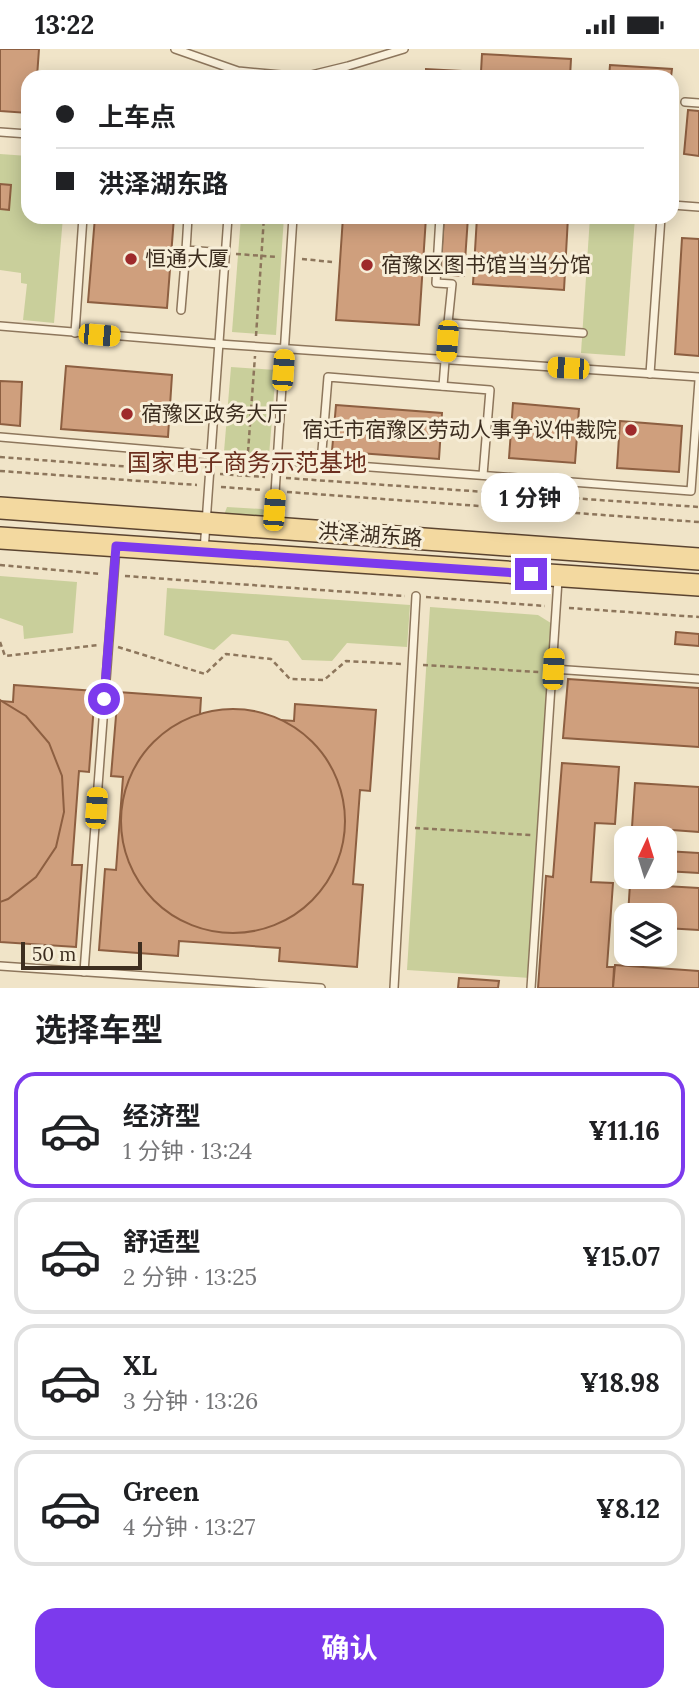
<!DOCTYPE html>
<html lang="zh">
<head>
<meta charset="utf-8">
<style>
  :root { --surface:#fff; --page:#f6f6f6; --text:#202124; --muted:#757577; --line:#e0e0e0; --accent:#7c3aed }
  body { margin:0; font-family:Lora,"Noto Sans SC",serif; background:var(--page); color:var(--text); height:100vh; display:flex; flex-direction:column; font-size:26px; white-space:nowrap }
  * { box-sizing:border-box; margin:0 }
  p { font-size:23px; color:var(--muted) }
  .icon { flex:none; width:38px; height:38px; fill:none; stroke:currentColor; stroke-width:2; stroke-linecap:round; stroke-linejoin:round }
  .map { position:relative; height:939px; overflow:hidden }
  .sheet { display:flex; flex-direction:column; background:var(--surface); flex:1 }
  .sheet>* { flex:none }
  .guide { position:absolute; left:21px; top:21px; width:658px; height:154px; border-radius:21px; box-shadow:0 4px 18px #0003; display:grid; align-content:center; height:154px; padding:0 35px; background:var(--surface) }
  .needle { width:46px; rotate:4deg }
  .tools { position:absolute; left:614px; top:777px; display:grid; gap:14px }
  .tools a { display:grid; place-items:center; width:63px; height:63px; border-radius:14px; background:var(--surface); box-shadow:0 4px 18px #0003; font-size:35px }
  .scale { position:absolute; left:21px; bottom:18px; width:121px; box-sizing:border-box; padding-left:7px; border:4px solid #3d2e20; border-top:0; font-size:19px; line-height:24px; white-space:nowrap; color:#3d2e20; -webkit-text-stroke:5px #f7eed8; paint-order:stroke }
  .end { position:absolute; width:32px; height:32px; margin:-16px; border:9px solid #7c3aed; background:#fff; box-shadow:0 0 0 4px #fff }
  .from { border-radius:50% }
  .bubble { position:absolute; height:49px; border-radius:21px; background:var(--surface); box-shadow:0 4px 18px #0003; font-size:23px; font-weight:700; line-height:49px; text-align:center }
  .car { position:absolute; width:21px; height:42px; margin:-21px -10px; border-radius:9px; box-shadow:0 0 5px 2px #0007; background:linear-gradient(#f5c518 24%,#345 0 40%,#f5c518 0 76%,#345 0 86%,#f5c518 0) }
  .guide b { display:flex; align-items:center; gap:24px; height:66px; font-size:26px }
  .guide b+b { border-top:2px solid var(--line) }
  .guide i { width:18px; height:18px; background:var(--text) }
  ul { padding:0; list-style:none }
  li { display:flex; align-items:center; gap:21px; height:116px; margin:0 14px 10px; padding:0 21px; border:4px solid var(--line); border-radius:21px }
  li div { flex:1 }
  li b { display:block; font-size:26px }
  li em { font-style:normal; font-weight:700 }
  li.current { border-color:var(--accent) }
  li>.icon { width:63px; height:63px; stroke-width:1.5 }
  h2 { padding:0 35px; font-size:32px; line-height:84px }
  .button { display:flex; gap:14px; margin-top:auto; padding:14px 35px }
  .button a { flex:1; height:80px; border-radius:21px; background:var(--accent); color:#fff; font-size:28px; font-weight:700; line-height:80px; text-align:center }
  .status { display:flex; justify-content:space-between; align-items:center; height:49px; padding:0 35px; background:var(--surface); direction:ltr }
  .status svg { height:19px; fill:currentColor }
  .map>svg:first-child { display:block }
</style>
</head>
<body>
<div class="status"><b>13:22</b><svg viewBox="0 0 49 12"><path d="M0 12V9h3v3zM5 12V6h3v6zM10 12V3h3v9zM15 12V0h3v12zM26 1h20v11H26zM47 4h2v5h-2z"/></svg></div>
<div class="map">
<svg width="699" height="939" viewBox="0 0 699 939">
  <rect width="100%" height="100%" fill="#f0e4c8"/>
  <!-- green -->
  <g fill="#c9cf9b">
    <polygon points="0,105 28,107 28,168 63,168 54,274 23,271 27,235 21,234 21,224 0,221"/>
    <polygon points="241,168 284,168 276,286 232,283"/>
    <polygon points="590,168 635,168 625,307 581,304"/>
    <polygon points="231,318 276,321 268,419 223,415"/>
    <polygon points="227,458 262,460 266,463 265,468 224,466"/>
    <polygon points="0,527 77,533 73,584 24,590 23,577 0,569"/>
    <polygon points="167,539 410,556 407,598 347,594 332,612 302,611 288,592 232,585 214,601 164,586"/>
    <polygon points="430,558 538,566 554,576 530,929 407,921"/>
  </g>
  <!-- building -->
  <g fill="#cf9f7d" stroke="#8d5f41" stroke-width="2">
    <polygon points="0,0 39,0 37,28 28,28 28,64 0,62"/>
    <polygon points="482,5 571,10 570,28 426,28 426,20 481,23"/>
    <polygon points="610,16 672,20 671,28 609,28"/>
    <polygon points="688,61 699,62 699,107 684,105"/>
    <polygon points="0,135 11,136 9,161 0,160"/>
    <polygon points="95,168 174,168 167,259 88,253"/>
    <polygon points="343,168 426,168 419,276 336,271"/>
    <polygon points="444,168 468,168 464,227 440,225"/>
    <polygon points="477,168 568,168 564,241 473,235"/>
    <polygon points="682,189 699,190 699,307 675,305"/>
    <polygon points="66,317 172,326 168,388 61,380"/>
    <polygon points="0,332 22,333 20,377 0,375"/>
    <polygon points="513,354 579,360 575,414 509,409"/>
    <polygon points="336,356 442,364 439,410 332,402"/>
    <polygon points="620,372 682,377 679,423 617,419"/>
    <polygon points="676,583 699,585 699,597 675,595"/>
    <polygon points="568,630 699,639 699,698 563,689"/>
    <polygon points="14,636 95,642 89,723 79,722 72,816 82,816 76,898 0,893 0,652 13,653"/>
    <polygon points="118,643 201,649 200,665 294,672 295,655 376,661 370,742 360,741 353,835 363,836 357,918 279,912 280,899 179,892 178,907 99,901 105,820 116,821 123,728 111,727"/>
    <polygon points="0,651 26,667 49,694 62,727 64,763 56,798 36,828 8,850 0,853"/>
    <circle cx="233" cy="772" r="112"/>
    <polygon points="562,714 619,718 615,775 595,774 591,833 613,834 607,918 614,918 613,939 538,939 546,827 553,828"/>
    <polygon points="635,734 699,738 699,783 632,778"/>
    <polygon points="665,802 699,804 699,824 665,822"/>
    <polygon points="630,835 699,839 699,881 665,879 665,866 628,866"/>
    <polygon points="615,916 699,922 699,939 613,939"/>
    <polygon points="459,929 499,932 498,939 458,939"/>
  </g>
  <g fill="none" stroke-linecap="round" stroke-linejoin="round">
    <!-- lane casing -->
    <g stroke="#8d765c" stroke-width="10">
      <g id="lane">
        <polyline points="175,0 238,22 303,28 348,17 404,0"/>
        <polyline points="685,53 699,54"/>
        <polyline points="0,83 28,85"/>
        <polyline points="672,156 699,158"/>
        <polyline points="188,168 186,201 225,204"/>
        <polyline points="440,168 436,234 452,235 448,274"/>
        <polyline points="181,261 186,201"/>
        <polyline points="0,277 219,295 699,328"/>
        <polyline points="75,284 83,168"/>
        <polyline points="650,325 661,168"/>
        <polyline points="443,337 448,274 583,284"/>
        <polyline points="0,388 211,406"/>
        <polyline points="277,411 691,442 699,331"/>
        <polyline points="321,414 328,328 490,341 483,426"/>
        <polyline points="273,475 293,168"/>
        <polyline points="204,502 228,168"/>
        <polyline points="553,620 699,630"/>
        <polyline points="0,917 321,939"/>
        <polyline points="84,923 116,498"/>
        <polyline points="394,939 416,547"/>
        <polyline points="531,939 558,531"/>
      </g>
    </g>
    <!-- primary casing -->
    <g stroke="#5b4430" stroke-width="24">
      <g id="primary">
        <polyline points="0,459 699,510"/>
        <polyline points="0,489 699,536"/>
      </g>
    </g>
    <!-- path -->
    <g stroke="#8d765c" stroke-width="2.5" stroke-dasharray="5 3.5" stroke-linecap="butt">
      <polyline points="236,205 278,208"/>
      <polyline points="302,210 332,213"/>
      <polyline points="256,287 264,168"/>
      <polyline points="225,361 270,364"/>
      <polyline points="248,403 255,307"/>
      <polyline points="0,408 199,423"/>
      <polyline points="0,422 197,436"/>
      <polyline points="220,425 265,428"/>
      <polyline points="286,429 699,458"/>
      <polyline points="221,438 263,441"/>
      <polyline points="287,443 699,473"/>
      <polyline points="0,516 101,525"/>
      <polyline points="125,527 405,547"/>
      <polyline points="426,548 545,557"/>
      <polyline points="569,559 699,568"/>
      <polyline points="0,593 5,607 98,596"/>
      <polyline points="118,598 205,625 226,605 271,610 290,630 324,631 346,612 403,615"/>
      <polyline points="423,616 539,623"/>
      <polyline points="415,779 531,786"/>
    </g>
    <!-- lane -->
    <use href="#lane" stroke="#faf1dc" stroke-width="7"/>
    <!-- primary -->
    <use href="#primary" stroke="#f3d9a0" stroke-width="21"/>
  </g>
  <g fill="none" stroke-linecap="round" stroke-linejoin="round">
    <!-- route -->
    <polyline stroke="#7c3aed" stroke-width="9" points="104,650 116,497 531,525"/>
  </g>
  <!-- markers -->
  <g fill="#9e2a2b" stroke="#f7eed8" stroke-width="2.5">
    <circle cx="131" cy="210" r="7"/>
    <circle cx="367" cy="216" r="7"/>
    <circle cx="127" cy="365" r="7"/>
    <circle cx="631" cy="381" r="7"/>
  </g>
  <g text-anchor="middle" stroke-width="6" stroke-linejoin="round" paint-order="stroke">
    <!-- poi labels -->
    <g font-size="21" fill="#3d2e20" stroke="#f7eed8" text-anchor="start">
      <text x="145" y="217">恒通大厦</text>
      <text x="381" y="223">宿豫区图书馆当当分馆</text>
      <text x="141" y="372">宿豫区政务大厅</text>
      <text x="617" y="388" text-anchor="end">宿迁市宿豫区劳动人事争议仲裁院</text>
    </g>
    <!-- street labels -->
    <g font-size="21" fill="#3d2e20" stroke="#f7eed8">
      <text transform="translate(370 486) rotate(4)" y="7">洪泽湖东路</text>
    </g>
    <!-- quarter labels -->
    <g font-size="24" fill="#6b2e1e" stroke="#f7eed8">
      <text x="247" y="422">国家电子商务示范基地</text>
    </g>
  </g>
</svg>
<div class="tools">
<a><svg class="needle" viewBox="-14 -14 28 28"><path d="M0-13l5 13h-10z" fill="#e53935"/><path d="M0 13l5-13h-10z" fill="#757577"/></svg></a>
<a><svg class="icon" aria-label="layers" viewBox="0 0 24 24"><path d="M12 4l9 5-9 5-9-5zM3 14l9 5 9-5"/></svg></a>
</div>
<div class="scale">50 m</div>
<i class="end from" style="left:104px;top:650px"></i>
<i class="end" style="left:531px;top:525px"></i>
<div class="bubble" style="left:481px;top:424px;width:98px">1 分钟</div>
<i class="car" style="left:99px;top:286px;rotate:95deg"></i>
<i class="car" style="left:447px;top:292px;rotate:184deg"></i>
<i class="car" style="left:568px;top:319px;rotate:274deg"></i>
<i class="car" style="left:283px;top:321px;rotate:4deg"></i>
<i class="car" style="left:274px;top:461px;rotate:4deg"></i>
<i class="car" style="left:553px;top:620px;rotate:3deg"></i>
<i class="car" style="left:96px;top:759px;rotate:4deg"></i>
<div class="guide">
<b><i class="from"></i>上车点</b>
<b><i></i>洪泽湖东路</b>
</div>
</div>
<section class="sheet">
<h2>选择车型</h2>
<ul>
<li class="current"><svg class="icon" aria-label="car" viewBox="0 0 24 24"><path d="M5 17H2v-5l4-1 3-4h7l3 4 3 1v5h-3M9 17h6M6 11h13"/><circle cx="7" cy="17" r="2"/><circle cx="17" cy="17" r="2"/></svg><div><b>经济型</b><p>1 分钟 · 13:24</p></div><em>¥11.16</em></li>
<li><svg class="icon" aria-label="car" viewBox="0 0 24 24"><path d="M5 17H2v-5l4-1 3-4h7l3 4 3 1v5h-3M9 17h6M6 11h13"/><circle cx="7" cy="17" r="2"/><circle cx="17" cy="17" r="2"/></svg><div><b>舒适型</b><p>2 分钟 · 13:25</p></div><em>¥15.07</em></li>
<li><svg class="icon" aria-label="car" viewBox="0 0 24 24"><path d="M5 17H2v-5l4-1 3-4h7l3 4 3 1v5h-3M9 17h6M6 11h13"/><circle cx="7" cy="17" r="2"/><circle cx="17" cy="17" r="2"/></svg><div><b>XL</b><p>3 分钟 · 13:26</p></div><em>¥18.98</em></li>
<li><svg class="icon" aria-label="car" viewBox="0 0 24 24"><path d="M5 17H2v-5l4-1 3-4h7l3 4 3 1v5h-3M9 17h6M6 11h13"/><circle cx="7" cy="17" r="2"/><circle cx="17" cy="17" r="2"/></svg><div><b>Green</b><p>4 分钟 · 13:27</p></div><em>¥8.12</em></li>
</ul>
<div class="button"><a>确认</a></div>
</section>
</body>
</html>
